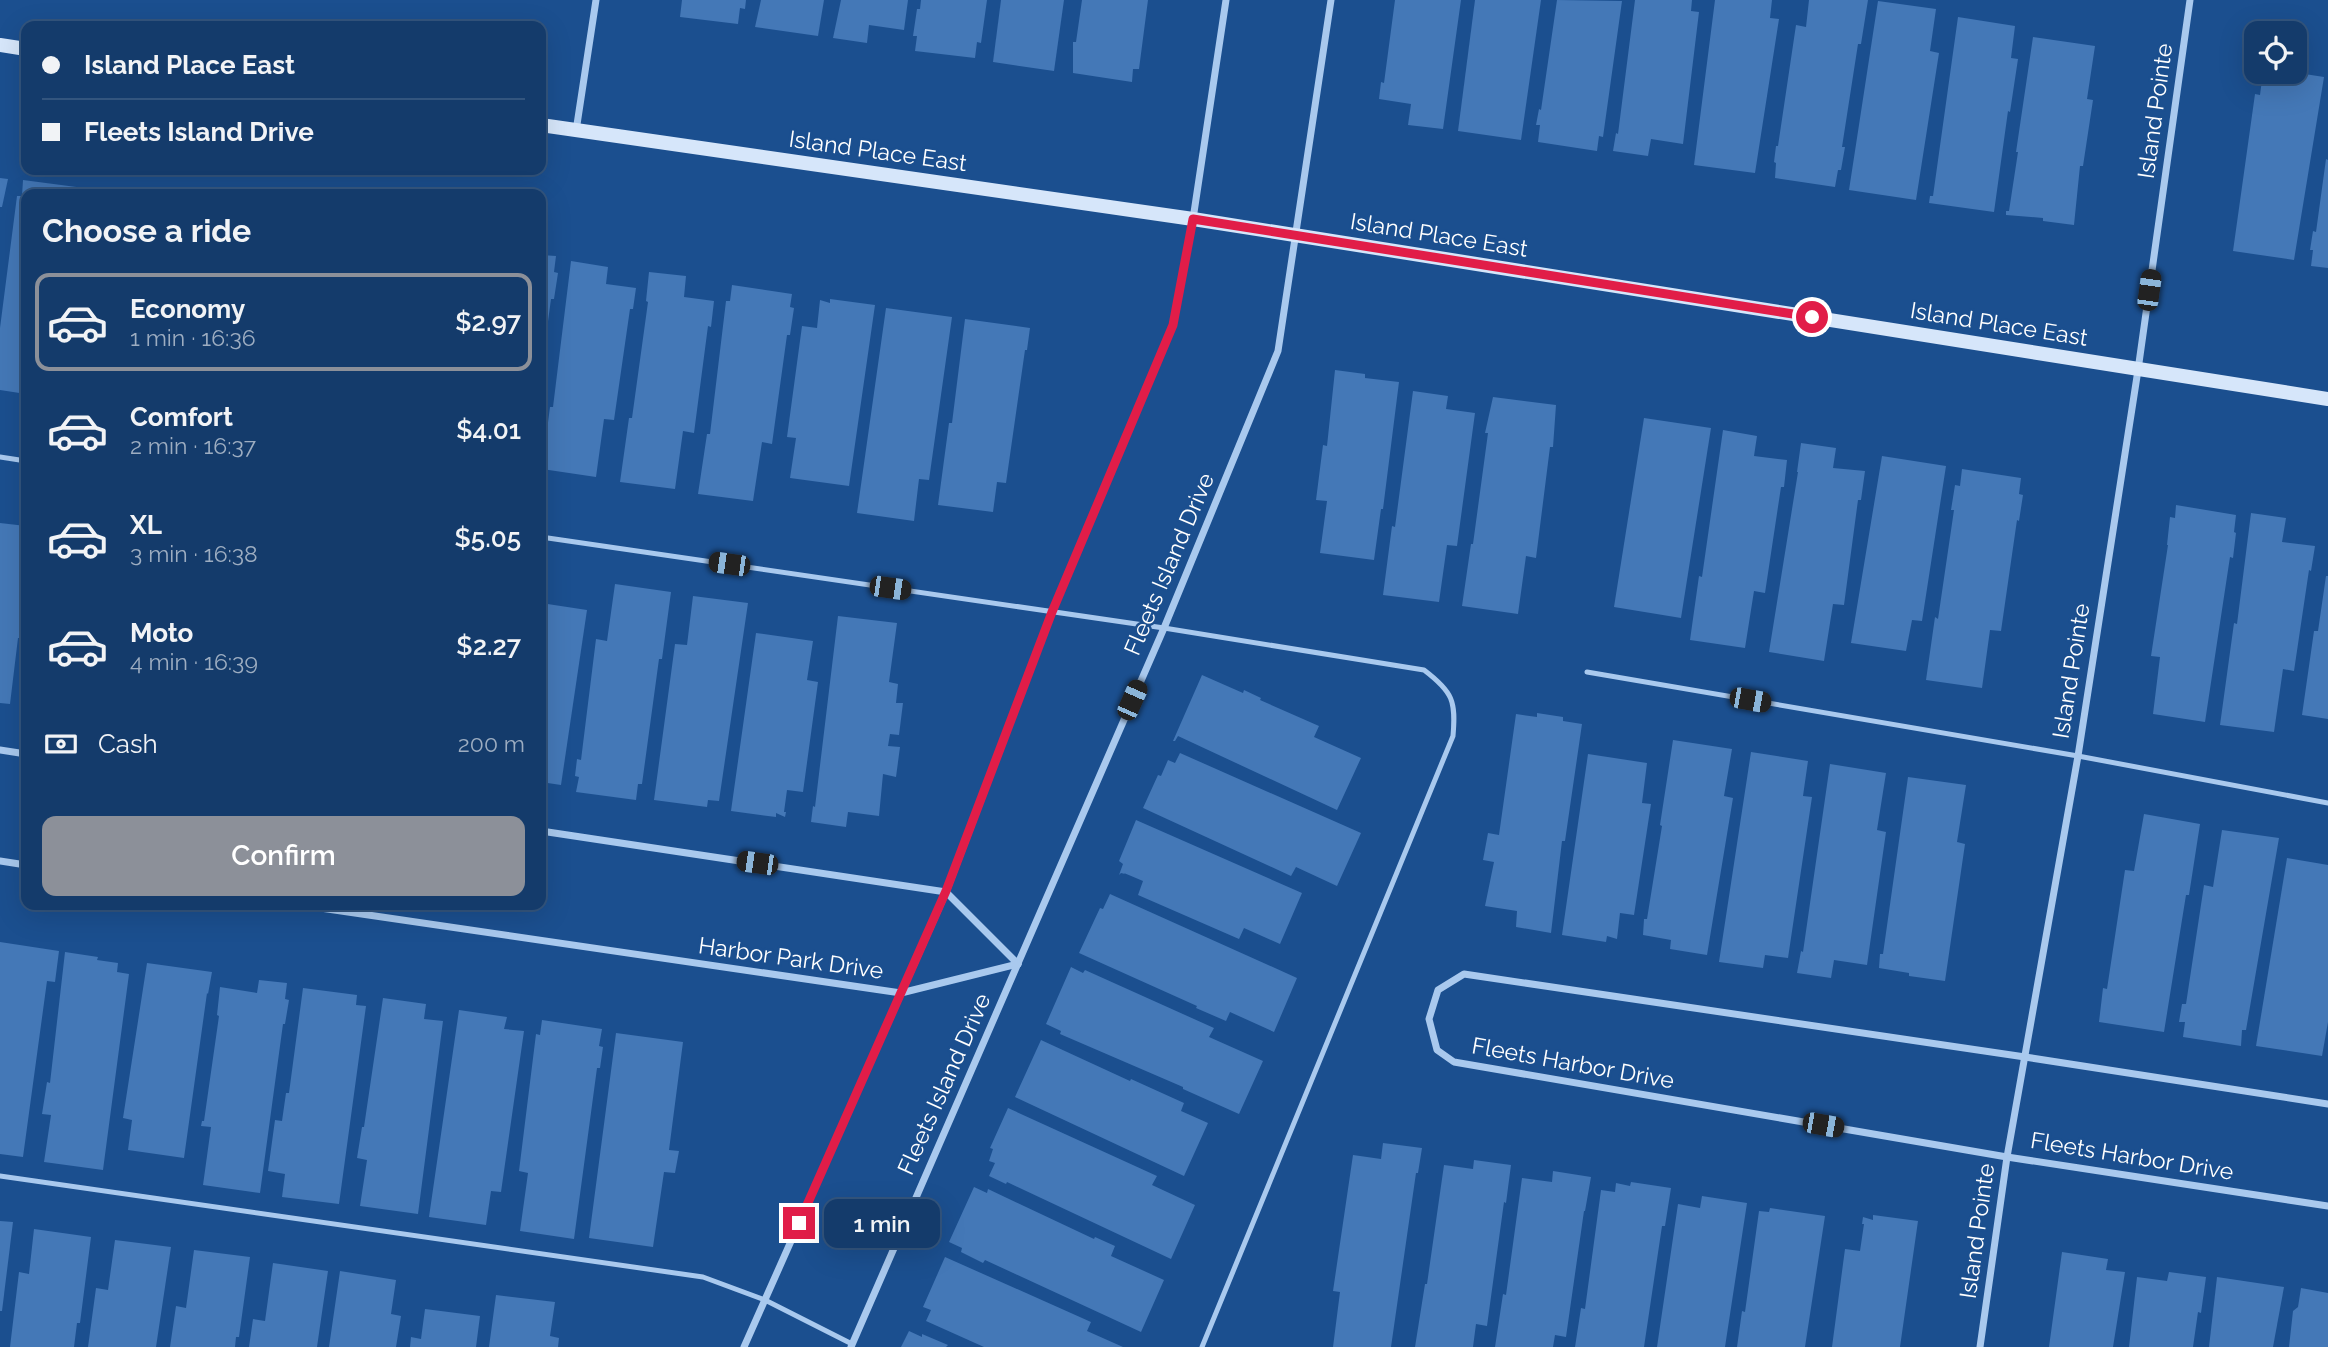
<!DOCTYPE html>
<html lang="en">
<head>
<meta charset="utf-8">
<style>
  :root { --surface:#143b6b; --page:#214673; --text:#f1f3f6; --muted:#9dadc1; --line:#33557e; --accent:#8c9099 }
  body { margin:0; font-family:Raleway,sans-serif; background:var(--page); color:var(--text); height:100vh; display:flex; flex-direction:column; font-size:26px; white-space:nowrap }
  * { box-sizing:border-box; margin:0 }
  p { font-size:23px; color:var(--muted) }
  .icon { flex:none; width:38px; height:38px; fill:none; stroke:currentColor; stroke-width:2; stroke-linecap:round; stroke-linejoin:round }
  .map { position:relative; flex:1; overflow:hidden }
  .drawer { position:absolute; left:21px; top:189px; width:525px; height:721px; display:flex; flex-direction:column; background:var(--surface); border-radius:14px; box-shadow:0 7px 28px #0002,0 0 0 2px var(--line) }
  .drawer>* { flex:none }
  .guide { position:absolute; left:21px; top:21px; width:525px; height:154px; border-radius:14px; box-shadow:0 7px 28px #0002,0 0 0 2px var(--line); display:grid; align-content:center; height:154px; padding:0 21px; background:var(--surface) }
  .tools { position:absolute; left:2244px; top:21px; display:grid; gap:14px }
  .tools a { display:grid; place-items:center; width:63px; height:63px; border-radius:14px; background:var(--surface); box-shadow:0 7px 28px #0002,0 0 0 2px var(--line); font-size:35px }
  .end { position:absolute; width:32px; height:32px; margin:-16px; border:9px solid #e11d48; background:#fff; box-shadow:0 0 0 4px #fff }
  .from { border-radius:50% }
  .bubble { position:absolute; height:49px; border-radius:14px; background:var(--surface); box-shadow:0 7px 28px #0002,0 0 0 2px var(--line); font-size:23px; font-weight:600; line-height:49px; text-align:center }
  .car { position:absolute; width:21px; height:42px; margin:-21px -10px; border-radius:9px; box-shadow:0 0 5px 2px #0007; background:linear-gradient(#222 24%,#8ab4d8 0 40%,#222 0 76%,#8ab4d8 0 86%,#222 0) }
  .guide b { display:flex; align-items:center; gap:24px; height:66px; font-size:26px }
  .guide b+b { border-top:2px solid var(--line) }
  .guide i { width:18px; height:18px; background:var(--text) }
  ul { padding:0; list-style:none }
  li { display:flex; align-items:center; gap:21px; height:98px; margin:0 14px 10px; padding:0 7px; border:4px solid transparent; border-radius:14px }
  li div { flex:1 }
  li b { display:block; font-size:26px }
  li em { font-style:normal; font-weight:600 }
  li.on { border-color:var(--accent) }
  li>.icon { width:63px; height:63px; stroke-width:1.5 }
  h2 { padding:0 21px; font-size:32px; line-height:84px }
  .pay { display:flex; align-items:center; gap:18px; height:77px; padding:0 21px; font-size:26px }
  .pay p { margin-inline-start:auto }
  .button { display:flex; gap:14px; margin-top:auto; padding:14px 21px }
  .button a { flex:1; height:80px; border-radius:14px; background:var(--accent); color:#fff; font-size:28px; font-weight:600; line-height:80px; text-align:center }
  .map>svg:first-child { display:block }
</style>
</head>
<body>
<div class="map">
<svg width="2328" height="1347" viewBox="0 0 2328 1347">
  <rect width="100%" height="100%" fill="#1b4f8f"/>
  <!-- building -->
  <g fill="#4478b7">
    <polygon points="682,0 746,0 745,9 740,8 738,24 680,17"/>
    <polygon points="761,0 824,0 818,36 755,27"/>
    <polygon points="841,0 908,0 904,30 869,25 867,43 833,38"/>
    <polygon points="921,0 987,0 981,43 977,42 975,58 915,51 917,36 913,36 917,9 920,9"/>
    <polygon points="1001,0 1064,0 1054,71 993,62"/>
    <polygon points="1082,0 1148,0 1139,69 1133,69 1132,82 1073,73 1073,42 1076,42"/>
    <polygon points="1395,0 1461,0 1443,129 1408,125 1411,104 1379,99 1381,82 1384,83"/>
    <polygon points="1475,0 1541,0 1521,140 1458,131"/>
    <polygon points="1557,0 1622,1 1603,137 1599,136 1597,151 1538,142 1540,125 1536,125 1539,109 1541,110"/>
    <polygon points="1635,0 1692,0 1691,11 1699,12 1683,144 1651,139 1648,156 1613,151 1616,133 1618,134"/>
    <polygon points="1715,0 1772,0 1770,18 1779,19 1755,173 1694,165"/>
    <polygon points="1809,0 1868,0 1861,44 1858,44 1842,147 1845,147 1841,170 1838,170 1835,187 1775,178 1776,163 1774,162 1776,146 1778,146 1796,25 1806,27"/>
    <polygon points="1878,1 1936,9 1930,51 1939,53 1916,200 1849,190"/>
    <polygon points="1958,17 2015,26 2011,58 2018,59 2010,112 2008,111 1994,212 1929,203 1930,196 1933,196"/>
    <polygon points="2033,37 2095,46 2087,99 2093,100 2083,166 2080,166 2074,225 2043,221 2043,218 2006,215 2006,211 2009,211 2018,152 2016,152"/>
    <polygon points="2263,72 2292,72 2324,77 2294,260 2233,251 2255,94 2260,95"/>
    <polygon points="2326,159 2328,160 2328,268 2311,266 2313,250 2310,250 2313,231 2316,232"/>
    <polygon points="0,178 8,179 2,207 0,207"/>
    <polygon points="23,180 84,188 83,194 26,194 26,394 0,390 0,328 17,196 22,196"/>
    <polygon points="541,255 556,256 554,272 558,273 554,299 551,299 542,366 541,366"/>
    <polygon points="571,261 608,267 606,284 636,288 633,309 630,309 614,420 604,419 596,477 542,469 550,407 553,407"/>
    <polygon points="649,272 686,276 684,297 714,301 711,327 708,326 694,433 683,431 675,489 620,482 629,418 632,418 648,302 646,301"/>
    <polygon points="732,285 792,294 790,307 794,308 790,335 787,335 772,444 762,442 753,501 698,494 707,434 710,434 726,301 730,301"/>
    <polygon points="830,299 875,305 849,486 790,478 796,438 787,437 802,326 817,328 820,300 830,303"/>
    <polygon points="886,308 952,317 929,480 919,479 914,521 857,513"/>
    <polygon points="965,319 1030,328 1027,350 1025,350 1006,483 997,482 993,512 938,505 949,423 952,423"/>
    <polygon points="1335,370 1365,374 1365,378 1399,382 1383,509 1381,509 1374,560 1320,553 1327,501 1316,500 1323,445 1327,446"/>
    <polygon points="1413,391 1448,396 1446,409 1475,413 1457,546 1447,545 1439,602 1383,595 1392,526 1395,527"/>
    <polygon points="1493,397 1556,405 1553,447 1550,447 1536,558 1526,556 1518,614 1462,606 1471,544 1473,544 1488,433 1485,433"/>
    <polygon points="1644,418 1711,428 1681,618 1614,607"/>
    <polygon points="1723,430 1757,436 1754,456 1787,460 1784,487 1781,487 1765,593 1754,591 1745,648 1690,640 1699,576 1702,577"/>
    <polygon points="1801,443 1836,448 1833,468 1865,471 1861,500 1858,500 1844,605 1833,604 1824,661 1769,652 1798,472 1797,472"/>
    <polygon points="1882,456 1946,466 1922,621 1912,620 1906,651 1851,643"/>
    <polygon points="1962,469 2021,478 2019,494 2023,495 2019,521 2017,520 2001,631 1990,630 1982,688 1926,680 1935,617 1938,619 1954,510 1951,510 1955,485 1960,486"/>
    <polygon points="2176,505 2236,515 2234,532 2236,533 2233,558 2230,557 2205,722 2153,714 2160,657 2151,656 2168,545 2167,545 2170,517 2175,518"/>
    <polygon points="2251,513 2286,518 2282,542 2315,546 2311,571 2309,570 2294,671 2283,669 2274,732 2220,725 2234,623 2237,624"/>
    <polygon points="0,523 26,526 26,602 21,638 18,638 10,704 0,703"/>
    <polygon points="2326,576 2328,576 2328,719 2302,715 2314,631 2318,631"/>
    <polygon points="615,584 671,592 662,659 659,659 642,784 638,784 636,800 576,792 579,777 575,776 577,759 581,760 596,639 607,641"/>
    <polygon points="693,596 748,603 719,801 708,800 707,807 654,800 675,644 687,645"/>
    <polygon points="541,603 587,610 561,785 541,782"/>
    <polygon points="838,616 897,623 889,682 898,684 896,703 903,703 899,735 890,734 888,746 900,747 896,777 883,774 879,816 848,812 846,827 811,822 813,806 815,807"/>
    <polygon points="756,633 813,641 807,680 818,682 803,792 787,790 784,812 786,812 785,817 776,813 776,817 731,811"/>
    <polygon points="1202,675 1243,693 1244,690 1261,698 1260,700 1319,726 1314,737 1361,758 1337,810 1178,736 1175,741 1173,741"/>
    <polygon points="1537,713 1563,717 1563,721 1582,724 1565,841 1562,841 1551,933 1516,927 1517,911 1485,906 1494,862 1483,860 1488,833 1499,835 1516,714 1537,717"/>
    <polygon points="1673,740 1732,749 1724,796 1733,798 1707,955 1670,949 1671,940 1643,935 1644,919 1647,919 1662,826 1660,825"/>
    <polygon points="1751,752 1808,761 1803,796 1812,797 1788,958 1765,955 1763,968 1719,962"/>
    <polygon points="1180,753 1361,833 1337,886 1296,867 1291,876 1143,808 1158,775 1161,776 1168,760 1175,763"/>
    <polygon points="1588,754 1647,763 1642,803 1651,804 1634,915 1620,913 1617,939 1607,936 1606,942 1562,935"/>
    <polygon points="1830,764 1886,773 1877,830 1886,832 1867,965 1834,960 1831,978 1797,973 1801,951 1803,952"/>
    <polygon points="1908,777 1966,785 1957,842 1965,844 1945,981 1909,976 1909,973 1879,968 1880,954 1883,954"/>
    <polygon points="2144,814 2200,824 2189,895 2186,895 2164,1032 2099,1022 2103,988 2107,989 2125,870 2134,871"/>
    <polygon points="1136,820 1302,893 1280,944 1244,928 1239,939 1138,895 1143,881 1124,873 1125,874 1121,873 1119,875 1123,864 1119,861"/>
    <polygon points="2222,830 2279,838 2246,1030 2242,1030 2241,1046 2183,1037 2185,1022 2179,1022 2182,1004 2186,1004 2204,885 2213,887"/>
    <polygon points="2287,858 2328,865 2328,1022 2322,1056 2256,1046"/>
    <polygon points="1110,894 1297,978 1274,1032 1230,1012 1226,1021 1196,1008 1197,1006 1079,953 1100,908 1103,909"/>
    <polygon points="0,942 59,951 55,982 47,981 23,1157 0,1154"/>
    <polygon points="65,952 98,957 97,960 118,963 117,972 129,974 103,1170 44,1162 51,1115 42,1114 47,1082 50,1083"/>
    <polygon points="147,963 212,972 208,994 207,993 184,1158 128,1150 132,1120 123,1118"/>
    <polygon points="1071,967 1083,973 1085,970 1214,1028 1209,1037 1263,1061 1239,1114 1183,1089 1183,1087 1060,1034 1061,1031 1046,1024"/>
    <polygon points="259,980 287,983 285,999 289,1000 285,1024 283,1024 260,1193 203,1185 211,1127 201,1126 202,1121 204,1121 219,1016 217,1015 220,987 257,993"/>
    <polygon points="303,988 357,995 356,1005 366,1006 339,1204 282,1197 285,1174 268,1171 275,1120 282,1121 286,1093 289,1093"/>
    <polygon points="383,998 426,1004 424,1019 443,1021 418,1214 360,1206 367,1160 357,1158 362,1127 364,1127"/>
    <polygon points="459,1010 507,1017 504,1029 524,1031 501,1192 491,1191 486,1225 429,1217"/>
    <polygon points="542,1020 602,1029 599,1046 603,1047 600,1068 597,1068 574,1239 520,1231 528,1173 519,1171 536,1034 540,1035"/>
    <polygon points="616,1033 683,1042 669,1150 679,1151 675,1173 664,1172 653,1247 589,1238"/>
    <polygon points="1041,1040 1130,1081 1131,1079 1184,1103 1181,1111 1208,1123 1184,1176 1015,1097"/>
    <polygon points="1008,1108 1157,1176 1152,1185 1195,1205 1171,1259 1007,1182 1006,1184 989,1176 995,1163 989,1161 993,1149 990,1148"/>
    <polygon points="1383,1143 1422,1148 1418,1173 1416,1173 1391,1347 1333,1347 1340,1292 1333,1291 1353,1155 1381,1159"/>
    <polygon points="1474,1160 1511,1165 1506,1203 1504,1202 1487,1326 1476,1324 1473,1347 1415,1347 1425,1284 1427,1284 1444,1165 1473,1169"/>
    <polygon points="1553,1171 1591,1177 1585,1211 1584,1211 1566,1337 1555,1335 1553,1347 1495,1347 1503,1294 1506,1295 1522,1178 1552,1182"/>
    <polygon points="1631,1182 1671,1188 1665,1226 1662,1226 1644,1347 1575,1347 1581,1308 1585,1309 1601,1190 1615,1192 1616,1183 1630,1186"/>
    <polygon points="974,1187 987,1193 988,1189 1094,1239 1095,1237 1115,1246 1111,1256 1164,1280 1141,1332 985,1260 983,1263 961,1252 962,1248 949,1242"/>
    <polygon points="1702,1196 1747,1203 1725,1347 1657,1347 1678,1204 1700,1208"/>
    <polygon points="1770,1208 1825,1216 1805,1347 1737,1347 1742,1311 1745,1312 1759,1211 1769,1212"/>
    <polygon points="1873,1215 1918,1221 1900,1347 1832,1347 1845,1249 1860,1251 1864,1224 1862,1224 1863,1217 1873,1220"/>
    <polygon points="0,1221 13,1222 2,1311 0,1311"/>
    <polygon points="34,1229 91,1237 80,1323 77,1323 74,1347 10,1347 19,1272 29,1274"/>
    <polygon points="115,1240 171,1247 156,1347 88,1347 96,1288 108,1290"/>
    <polygon points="194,1250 250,1257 239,1337 236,1337 235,1347 170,1347 176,1306 186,1308"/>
    <polygon points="2062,1252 2108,1259 2106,1270 2125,1272 2113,1347 2049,1347"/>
    <polygon points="945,1257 1091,1322 1087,1331 1123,1347 984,1347 926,1321 931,1310 923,1307"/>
    <polygon points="273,1263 328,1271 317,1347 249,1347 253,1319 265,1321"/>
    <polygon points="340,1271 396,1280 391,1314 401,1316 396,1347 329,1347"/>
    <polygon points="2169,1272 2206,1277 2201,1313 2198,1312 2193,1347 2129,1347 2137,1277 2167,1281"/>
    <polygon points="2217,1277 2284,1287 2273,1347 2209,1347"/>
    <polygon points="2301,1288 2328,1293 2328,1347 2289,1347 2293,1311 2298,1307"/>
    <polygon points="496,1295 555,1302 550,1336 559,1338 558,1347 489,1347"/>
    <polygon points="425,1309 480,1316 476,1347 410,1347 411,1337 421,1339"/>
    <polygon points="909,1331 922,1337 922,1334 948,1345 946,1347 901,1347"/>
  </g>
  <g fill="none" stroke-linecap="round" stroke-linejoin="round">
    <!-- lane -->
    <g stroke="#a9c9ee" stroke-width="5">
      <polyline points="0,457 26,461"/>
      <path d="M541,537l623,91 260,42c29,22 32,31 29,66l-251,611"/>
      <polyline points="1587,672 2078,756 2328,803"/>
      <polyline points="0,1176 703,1277 765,1300 852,1344"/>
    </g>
    <!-- street -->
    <g stroke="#a9c9ee" stroke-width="7">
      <polyline points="576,131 596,0"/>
      <polyline points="0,750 26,754"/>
      <polyline points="541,831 946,892 1018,964"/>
      <polyline points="0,861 26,865"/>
      <polyline points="300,905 901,993 1018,964"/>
      <polyline points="2328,1104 2025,1057 1464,974 1438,990 1429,1019 1437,1050 1454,1062 2007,1157 2328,1206"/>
      <polyline points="744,1347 946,892 1052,612 1173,325 1193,219 1226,0"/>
      <polyline points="851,1347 1164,628 1278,351 1331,0"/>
      <polyline points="1980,1347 2007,1157 2078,756 2138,370 2190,0"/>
    </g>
    <!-- secondary -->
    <g stroke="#d6e6fa" stroke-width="14">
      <polyline points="0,45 26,49"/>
      <polyline points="541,125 1193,219 2328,399"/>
    </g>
  </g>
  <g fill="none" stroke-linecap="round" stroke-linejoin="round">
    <!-- route -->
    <polyline stroke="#e11d48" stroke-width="9" points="799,1223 946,891 1052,612 1173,325 1193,219 1812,317"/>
  </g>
  <g text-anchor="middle" stroke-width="5" stroke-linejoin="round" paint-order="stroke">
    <!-- street labels -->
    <g font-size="23" fill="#fff" stroke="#1b4f8f">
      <text transform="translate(2155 111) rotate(-82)" y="8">Island Pointe</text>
      <text transform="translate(878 151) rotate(8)" y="8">Island Place East</text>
      <text transform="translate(1439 235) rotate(9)" y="8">Island Place East</text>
      <text transform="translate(1999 324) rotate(9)" y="8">Island Place East</text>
      <text transform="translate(1169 564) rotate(-67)" y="8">Fleets Island Drive</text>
      <text transform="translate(2071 671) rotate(-81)" y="8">Island Pointe</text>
      <text transform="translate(791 958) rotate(8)" y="8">Harbor Park Drive</text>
      <text transform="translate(1573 1063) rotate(10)" y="8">Fleets Harbor Drive</text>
      <text transform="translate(944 1084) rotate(-66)" y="8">Fleets Island Drive</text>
      <text transform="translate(2132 1156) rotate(9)" y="8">Fleets Harbor Drive</text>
      <text transform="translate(1977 1231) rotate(-82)" y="8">Island Pointe</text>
    </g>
  </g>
</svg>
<div class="tools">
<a><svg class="icon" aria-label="locate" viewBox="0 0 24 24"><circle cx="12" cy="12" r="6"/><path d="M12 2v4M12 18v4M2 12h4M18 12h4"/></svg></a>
</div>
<i class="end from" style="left:1812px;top:317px"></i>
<i class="end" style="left:799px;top:1223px"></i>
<div class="bubble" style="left:824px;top:1199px;width:116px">1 min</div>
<i class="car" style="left:2149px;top:290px;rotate:8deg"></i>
<i class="car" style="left:729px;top:564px;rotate:278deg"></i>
<i class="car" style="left:890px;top:588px;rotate:98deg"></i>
<i class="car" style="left:1132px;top:700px;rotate:24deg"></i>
<i class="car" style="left:1750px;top:700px;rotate:100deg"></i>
<i class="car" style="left:757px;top:863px;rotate:278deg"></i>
<i class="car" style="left:1823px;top:1125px;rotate:100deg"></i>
<div class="guide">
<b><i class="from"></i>Island Place East</b>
<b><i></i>Fleets Island Drive</b>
</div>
<section class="drawer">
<h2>Choose a ride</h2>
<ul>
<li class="on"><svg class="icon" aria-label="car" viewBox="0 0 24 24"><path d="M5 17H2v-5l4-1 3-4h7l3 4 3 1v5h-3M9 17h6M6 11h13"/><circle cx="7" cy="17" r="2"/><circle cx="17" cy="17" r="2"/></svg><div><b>Economy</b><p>1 min · 16:36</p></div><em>$2.97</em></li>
<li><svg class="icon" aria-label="car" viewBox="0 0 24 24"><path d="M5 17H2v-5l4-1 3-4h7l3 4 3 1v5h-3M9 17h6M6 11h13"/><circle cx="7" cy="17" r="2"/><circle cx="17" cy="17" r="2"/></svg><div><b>Comfort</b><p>2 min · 16:37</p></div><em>$4.01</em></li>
<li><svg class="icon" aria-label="car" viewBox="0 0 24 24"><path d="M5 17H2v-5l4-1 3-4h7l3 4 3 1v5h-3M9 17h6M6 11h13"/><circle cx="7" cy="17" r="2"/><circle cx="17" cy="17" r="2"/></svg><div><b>XL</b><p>3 min · 16:38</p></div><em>$5.05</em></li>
<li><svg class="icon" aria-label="car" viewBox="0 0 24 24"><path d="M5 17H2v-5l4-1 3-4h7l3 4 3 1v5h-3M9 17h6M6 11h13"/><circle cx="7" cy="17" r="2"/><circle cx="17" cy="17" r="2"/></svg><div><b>Moto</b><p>4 min · 16:39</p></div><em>$2.27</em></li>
</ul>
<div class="pay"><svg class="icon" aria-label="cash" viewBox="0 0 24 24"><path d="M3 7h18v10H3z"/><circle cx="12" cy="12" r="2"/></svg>Cash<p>200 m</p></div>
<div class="button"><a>Confirm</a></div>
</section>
</div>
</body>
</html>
